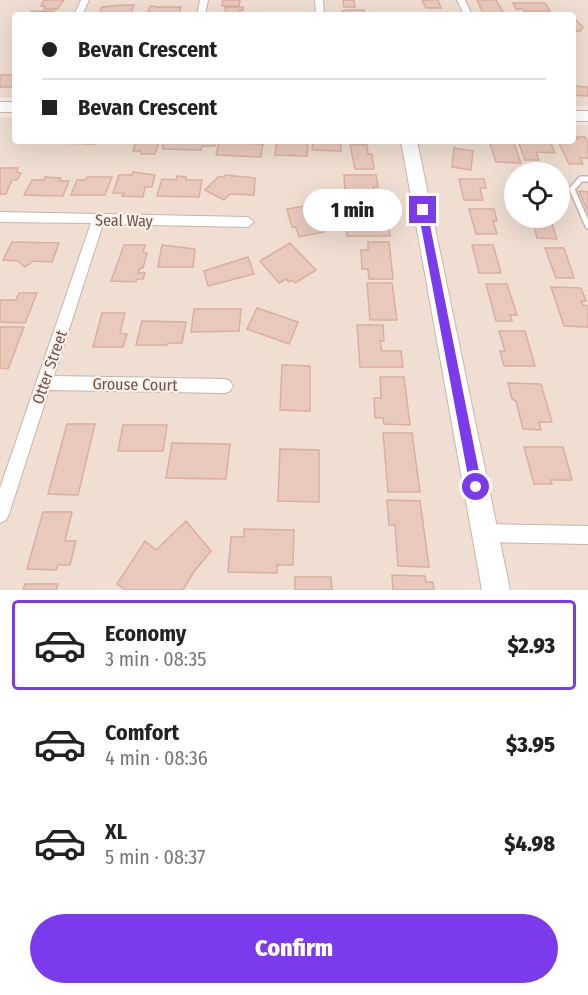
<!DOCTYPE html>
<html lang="en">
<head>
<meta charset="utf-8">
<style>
  :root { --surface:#fff; --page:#f6f6f6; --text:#222; --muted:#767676; --line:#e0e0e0; --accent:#7c3aed }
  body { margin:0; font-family:"Fira Sans Condensed",sans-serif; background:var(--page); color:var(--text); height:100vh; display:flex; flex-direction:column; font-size:22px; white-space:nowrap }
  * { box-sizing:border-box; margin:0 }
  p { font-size:20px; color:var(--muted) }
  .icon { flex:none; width:33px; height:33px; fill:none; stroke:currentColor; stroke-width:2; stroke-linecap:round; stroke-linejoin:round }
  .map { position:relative; height:590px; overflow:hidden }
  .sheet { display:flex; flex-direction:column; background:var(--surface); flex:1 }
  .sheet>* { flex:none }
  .guide { position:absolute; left:12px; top:12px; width:564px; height:132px; border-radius:6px; box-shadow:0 6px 24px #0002; display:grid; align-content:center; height:132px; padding:0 30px; background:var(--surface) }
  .buttons { position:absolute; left:504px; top:162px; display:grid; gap:12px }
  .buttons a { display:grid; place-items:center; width:66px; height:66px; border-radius:50%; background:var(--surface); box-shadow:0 6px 24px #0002; font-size:30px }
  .end { position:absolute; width:27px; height:27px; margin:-14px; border:8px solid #7c3aed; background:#fff; box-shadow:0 0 0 3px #fff }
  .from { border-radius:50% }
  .bubble { position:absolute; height:42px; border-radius:21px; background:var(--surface); box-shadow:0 6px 24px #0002; font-size:20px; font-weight:800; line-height:42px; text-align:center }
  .guide b { display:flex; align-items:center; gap:21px; height:57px; font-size:22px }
  .guide b+b { border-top:2px solid var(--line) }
  .guide i { width:15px; height:15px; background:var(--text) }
  ul { padding:10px 0 0; list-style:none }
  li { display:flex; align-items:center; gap:18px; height:90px; margin:0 12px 9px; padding:0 18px; border:3px solid transparent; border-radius:6px }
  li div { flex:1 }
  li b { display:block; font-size:22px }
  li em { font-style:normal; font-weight:800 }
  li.active { border-color:var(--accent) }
  li>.icon { width:54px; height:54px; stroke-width:1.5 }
  .primary-button { display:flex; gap:12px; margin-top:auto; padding:12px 30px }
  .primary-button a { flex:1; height:69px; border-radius:36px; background:var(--accent); color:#fff; font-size:24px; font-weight:800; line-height:69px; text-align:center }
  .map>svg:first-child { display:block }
</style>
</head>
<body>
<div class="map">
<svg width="588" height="590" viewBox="0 0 588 590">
  <rect width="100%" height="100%" fill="#f8ede2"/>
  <!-- residential -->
  <g fill="#efded1" fill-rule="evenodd">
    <polygon points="0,0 588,0 588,106 573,106 573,15 15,15 15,98 0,97"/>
    <path d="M0,117l15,1v23h558v-16h15v465h-588zM514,172h46v46h-46z"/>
  </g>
  <!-- building -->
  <g fill="#eac9bd" stroke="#daafa0" stroke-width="1.5">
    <polygon points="48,0 64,0 57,9 44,9 45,6 41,6 43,1"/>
    <polygon points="223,0 240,0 239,6 222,6"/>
    <polygon points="343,0 354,0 355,7 344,7"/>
    <polygon points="422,0 438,0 441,8 426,8"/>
    <polygon points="477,0 496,0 504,13 483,13"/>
    <polygon points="513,3 545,3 550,11 524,11 523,9 516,9"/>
    <polygon points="123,5 134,5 131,14 99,15 102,7"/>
    <polygon points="150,6 158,7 181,7 179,14 147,15"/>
    <polygon points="225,7 243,7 243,10 239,10 242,15 226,15"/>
    <polygon points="347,10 364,10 365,15 342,15 342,11"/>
    <polygon points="31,11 54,11 52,15 29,15"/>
    <polygon points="573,17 583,27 580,31 573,31"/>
    <polygon points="0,75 15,75 12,87 0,87"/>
    <polygon points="573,86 588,87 588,96 573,95"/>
    <polygon points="576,137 585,137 588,144 588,158 580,158 583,164 569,164 558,141 573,141 577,139"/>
    <polygon points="58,141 95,141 94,144 57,143"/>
    <polygon points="136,141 159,141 155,154 141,154 141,151 133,151"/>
    <polygon points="163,141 216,141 215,146 202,146 201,150 163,149"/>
    <polygon points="277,141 308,141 307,156 275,155"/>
    <polygon points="313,141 341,141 341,151 312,150"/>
    <polygon points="489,141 513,141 521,163 496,162"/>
    <polygon points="518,141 550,141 555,153 536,152 539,160 525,160"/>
    <polygon points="219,142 263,144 261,157 216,155"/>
    <polygon points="350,145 367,145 368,154 372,154 374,169 355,169"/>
    <polygon points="454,148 473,151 471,170 452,167"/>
    <polygon points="0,168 18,168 16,172 21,173 17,180 12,180 6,194 0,194"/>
    <polygon points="133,172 155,175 152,187 145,187 143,197 122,196 124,193 113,193 119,175 132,175"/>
    <polygon points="225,175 255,178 254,195 230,194 224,200 205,190 218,177 224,177"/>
    <polygon points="344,175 376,175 378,187 373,187 374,190 384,190 386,204 354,204 353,191 345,191"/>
    <polygon points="177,176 186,177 186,180 202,180 199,197 157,196 162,179 176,180"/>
    <polygon points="45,177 61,178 59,181 69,181 63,196 24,195 32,180 44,180"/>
    <polygon points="87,177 112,177 105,195 71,195 77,180 85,180"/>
    <polygon points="459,179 484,179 486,188 480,188 483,200 464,200"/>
    <polygon points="579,191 588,192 588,212"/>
    <polygon points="320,203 323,212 320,212 323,220 320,221 324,232 299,237 296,227 292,227 287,209"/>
    <polygon points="469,209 494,209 497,221 493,221 497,234 476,234"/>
    <polygon points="352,213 387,213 390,236 347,236 346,220 352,220"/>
    <polygon points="527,218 550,218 557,239 537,238 533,222 528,222"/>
    <polygon points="12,242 59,243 52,262 33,261 25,267 18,261 3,260"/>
    <polygon points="368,242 389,242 393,279 369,279 368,269 362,269 361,250 368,250"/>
    <polygon points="290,243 316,270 295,283 293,280 289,282 286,279 279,283 260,261"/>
    <polygon points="124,245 145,245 143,252 147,253 143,268 140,268 138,273 145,273 143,279 136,279 136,282 111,281"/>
    <polygon points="162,245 195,249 193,267 158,267"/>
    <polygon points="472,245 493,245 501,273 479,273"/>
    <polygon points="545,248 564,248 574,278 556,278"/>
    <polygon points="248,257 254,274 208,286 204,271"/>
    <polygon points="367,283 392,283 397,320 370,320"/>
    <polygon points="486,284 507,284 517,315 510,315 512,321 496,321"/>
    <polygon points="551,287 581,288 586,301 581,301 583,305 588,306 588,327 564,326"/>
    <polygon points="19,293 37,293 25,323 0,322 0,300 16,300"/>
    <polygon points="257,308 298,322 289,344 247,329"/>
    <polygon points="194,309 241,309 239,331 191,332"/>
    <polygon points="102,313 125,313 120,333 127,334 123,347 93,347"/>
    <polygon points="142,321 186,322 182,343 168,343 167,345 136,345"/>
    <polygon points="357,325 383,325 384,341 380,341 382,351 401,351 403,367 360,367"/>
    <polygon points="0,327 24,327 8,369 0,368"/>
    <polygon points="499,331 525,331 535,366 504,366 500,351 505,351"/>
    <polygon points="282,365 310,366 310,411 280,410"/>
    <polygon points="380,377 404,377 410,425 384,424 383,418 375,418 374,398 381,398"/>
    <polygon points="508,383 541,384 552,422 539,422 541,430 523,429 516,401 512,399"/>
    <polygon points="67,424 95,424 78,495 48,494"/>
    <polygon points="123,425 167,425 163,451 118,451"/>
    <polygon points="383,433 412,433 420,492 388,492"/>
    <polygon points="172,443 230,444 226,479 166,478"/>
    <polygon points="524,447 563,447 572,480 550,480 552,484 534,484"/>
    <polygon points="280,449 319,450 319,502 278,501"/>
    <polygon points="387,500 420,501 429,567 398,566 395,525 389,525"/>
    <polygon points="43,512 72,512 65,541 76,541 70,565 58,565 56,570 27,569"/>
    <polygon points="186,521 211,551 193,573 183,590 126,590 117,584 145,541 156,550"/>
    <polygon points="244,529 294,530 293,565 277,565 277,573 228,572 231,537 244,537"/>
    <polygon points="392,575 425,576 426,582 433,582 434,590 393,590"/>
    <polygon points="295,577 331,577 332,590 295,590"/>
    <polygon points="25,584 58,584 56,590 23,590"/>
  </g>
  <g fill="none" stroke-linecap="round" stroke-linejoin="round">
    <!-- lane casing -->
    <g stroke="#c7b4ab" stroke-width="8">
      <polyline id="lane" points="588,179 581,179 572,189 588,226"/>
    </g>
    <!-- street casing -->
    <g stroke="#c7b4ab" stroke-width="2">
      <g id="street">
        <polygon points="81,0 89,0 82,15 74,15"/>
        <polygon points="200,0 208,0 205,15 197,15"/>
        <polygon points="315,0 323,0 324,15 316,15"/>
        <polygon points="457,0 465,0 472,15 464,15"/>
        <polygon points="0,212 248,217 254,222 248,227 103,224 54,376 225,379 230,381 233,386 230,391 225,393 49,390 9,514 6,520 0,523 0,488 91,223 0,222"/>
        <polygon points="485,524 588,526 588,544 485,542 479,539 476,533 479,527"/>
      </g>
    </g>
    <!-- secondary casing -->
    <g stroke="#ccb5ab" stroke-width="2">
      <g id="secondary">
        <rect x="0" y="102" width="15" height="10"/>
        <rect x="573" y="111" width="15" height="10"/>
        <polygon points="401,141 417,141 510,590 482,590"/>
      </g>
    </g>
    <!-- lane -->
    <use href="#lane" stroke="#fff" stroke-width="5"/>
    <!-- street -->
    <use href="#street" fill="#fff" fill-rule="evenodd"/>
    <!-- secondary -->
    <use href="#secondary" fill="#fff" fill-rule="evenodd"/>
  </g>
  <!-- route -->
  <polygon fill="#7c3aed" points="423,207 427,210 482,487 480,492 476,493 472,492 470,487 418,210"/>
  <g text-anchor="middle" stroke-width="4.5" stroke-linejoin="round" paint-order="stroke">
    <!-- street labels -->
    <g font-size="16" fill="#6c534c" stroke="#fcf1e7">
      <text transform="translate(124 220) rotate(1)" y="6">Seal Way</text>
      <text transform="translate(49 367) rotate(-71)" y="6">Otter Street</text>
      <text transform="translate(135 384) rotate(1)" y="6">Grouse Court</text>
    </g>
  </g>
</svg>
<div class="buttons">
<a><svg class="icon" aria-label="locate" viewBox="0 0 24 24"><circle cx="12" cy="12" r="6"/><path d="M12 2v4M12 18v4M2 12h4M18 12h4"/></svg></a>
</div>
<i class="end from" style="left:476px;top:487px"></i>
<i class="end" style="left:423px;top:210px"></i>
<div class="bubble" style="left:303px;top:189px;width:99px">1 min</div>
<div class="guide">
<b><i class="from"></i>Bevan Crescent</b>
<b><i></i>Bevan Crescent</b>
</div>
</div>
<section class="sheet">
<ul>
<li class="active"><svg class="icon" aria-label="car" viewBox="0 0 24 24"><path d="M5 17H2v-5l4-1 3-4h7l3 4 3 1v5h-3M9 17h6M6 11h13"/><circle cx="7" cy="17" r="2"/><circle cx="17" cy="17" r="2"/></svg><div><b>Economy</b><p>3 min · 08:35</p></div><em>$2.93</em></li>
<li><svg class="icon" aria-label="car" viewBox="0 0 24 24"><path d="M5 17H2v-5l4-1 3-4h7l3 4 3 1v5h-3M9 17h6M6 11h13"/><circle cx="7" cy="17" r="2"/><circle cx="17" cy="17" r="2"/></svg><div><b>Comfort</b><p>4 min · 08:36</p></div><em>$3.95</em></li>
<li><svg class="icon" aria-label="car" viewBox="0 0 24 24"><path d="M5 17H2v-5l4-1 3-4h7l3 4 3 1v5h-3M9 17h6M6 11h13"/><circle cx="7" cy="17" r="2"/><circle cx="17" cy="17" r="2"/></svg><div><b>XL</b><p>5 min · 08:37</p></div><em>$4.98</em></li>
</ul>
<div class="primary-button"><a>Confirm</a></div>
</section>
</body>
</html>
